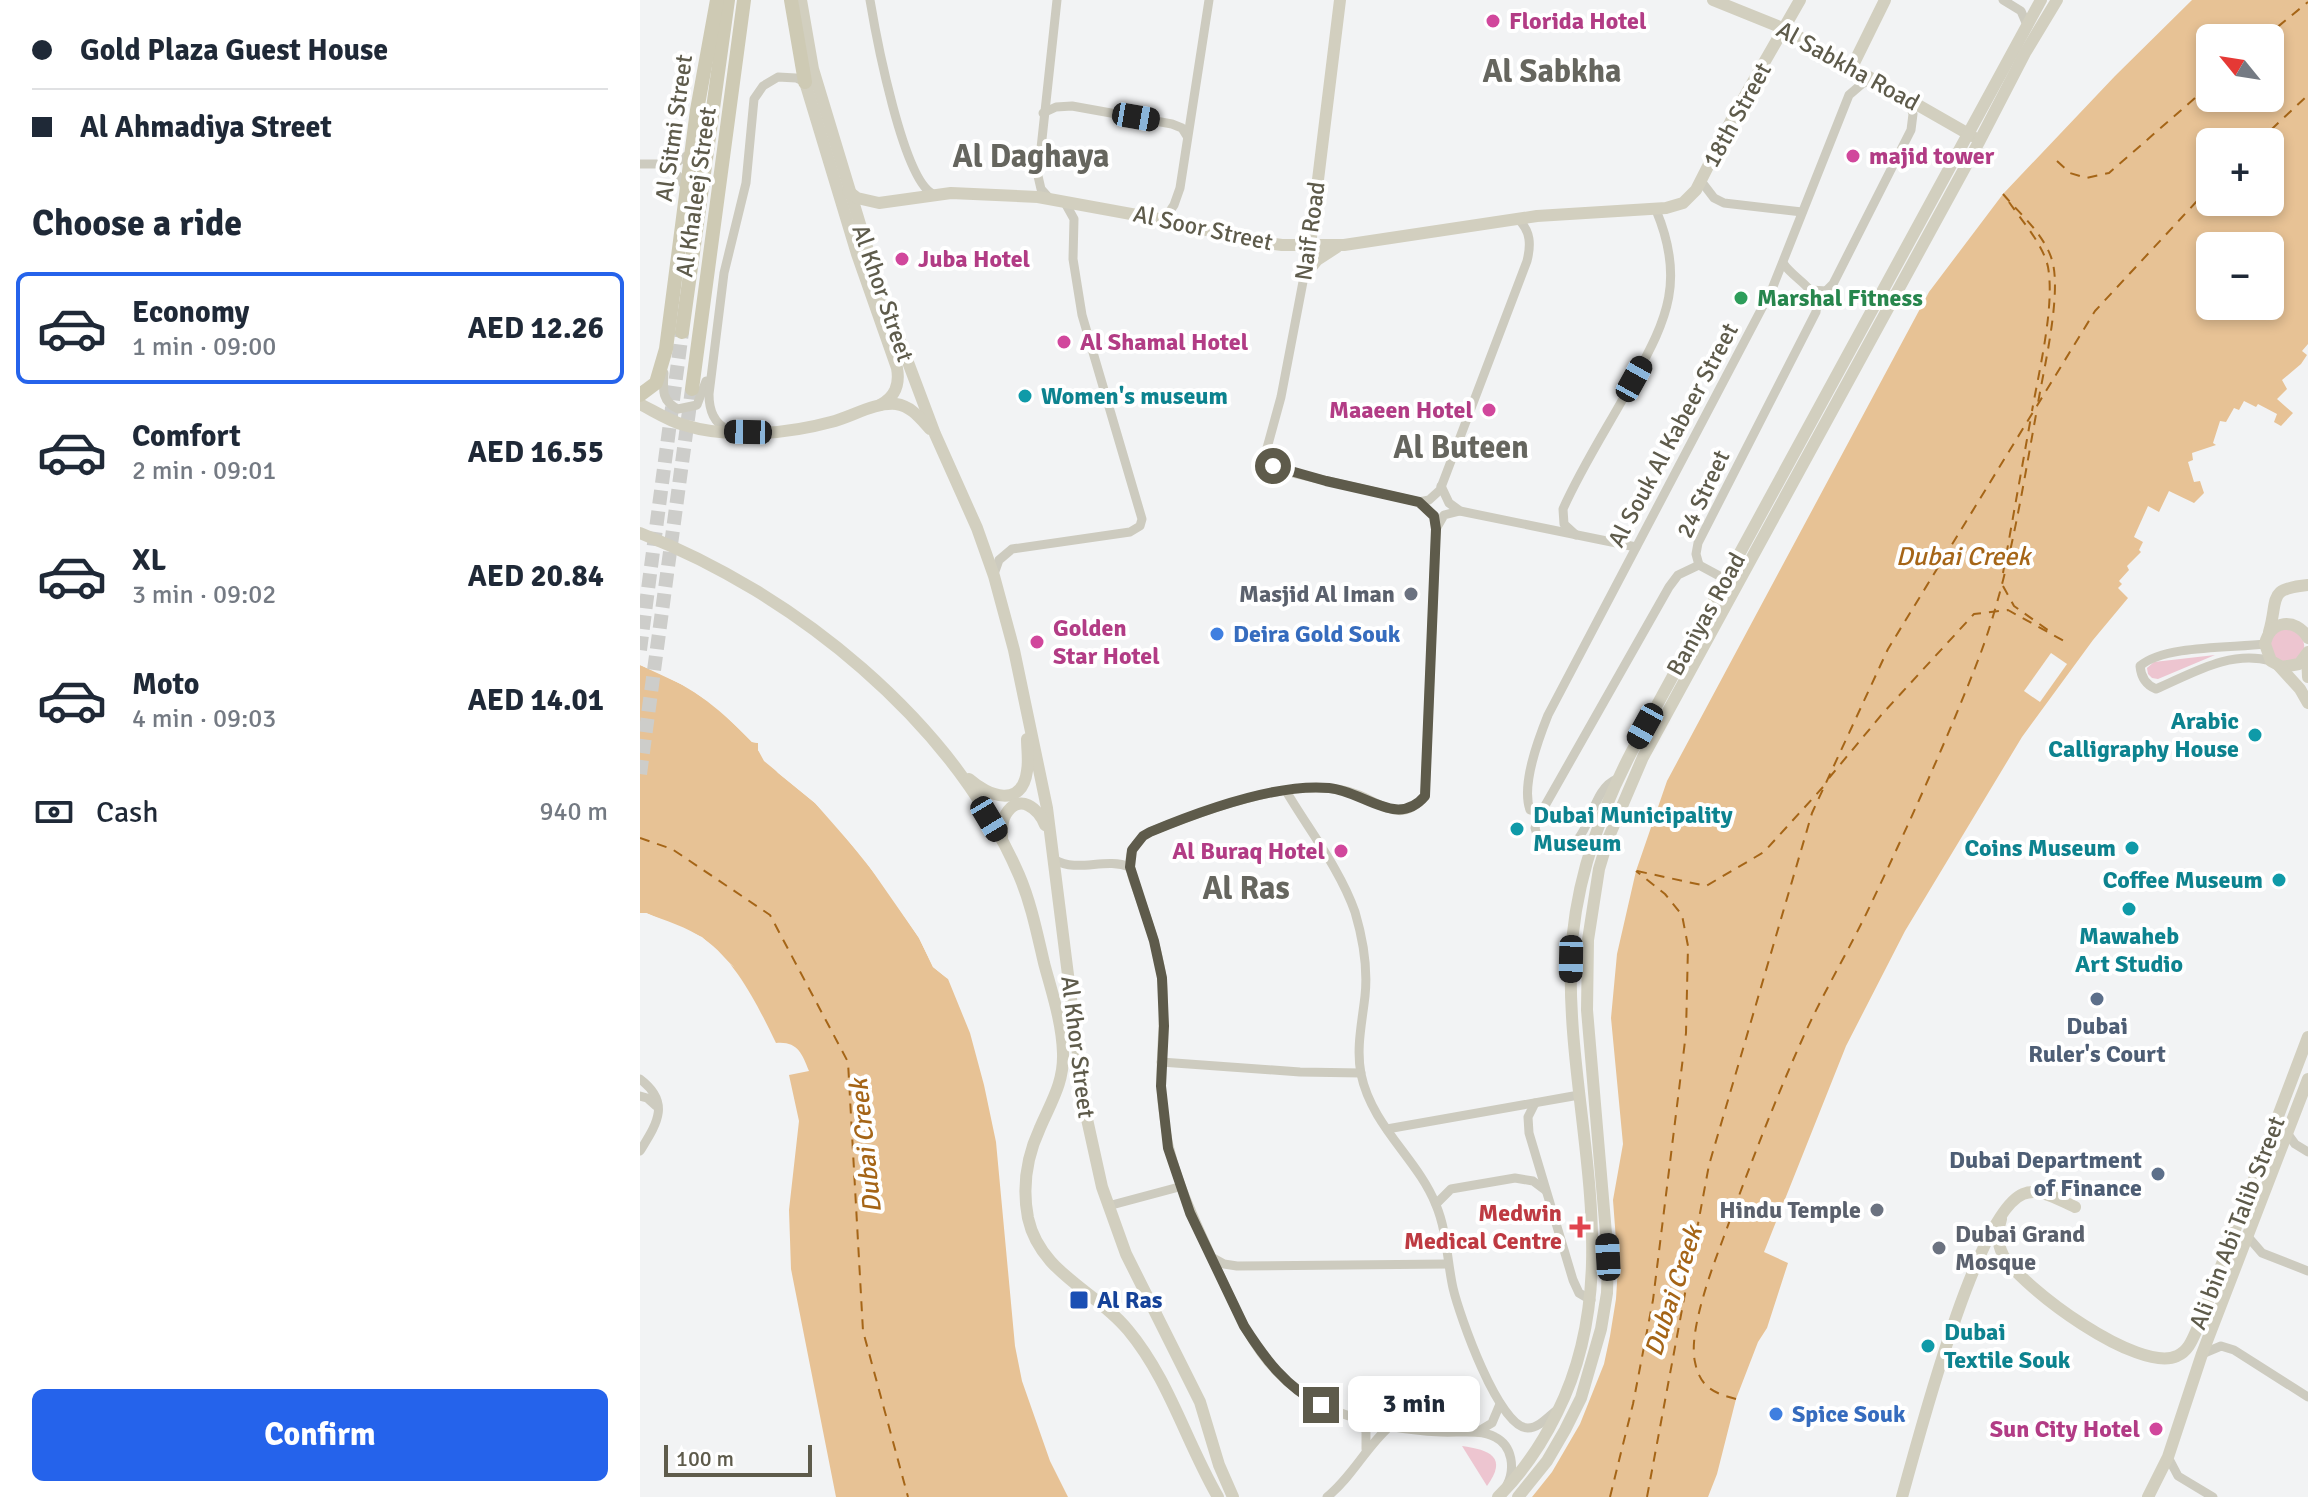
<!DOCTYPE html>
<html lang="en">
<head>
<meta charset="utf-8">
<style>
  :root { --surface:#fff; --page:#f6f6f7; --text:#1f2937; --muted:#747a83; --line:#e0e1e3; --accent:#2563eb }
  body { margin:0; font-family:Signika,sans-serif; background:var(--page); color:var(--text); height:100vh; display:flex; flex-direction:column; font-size:30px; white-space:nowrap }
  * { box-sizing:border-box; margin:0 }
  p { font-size:26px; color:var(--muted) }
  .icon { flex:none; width:44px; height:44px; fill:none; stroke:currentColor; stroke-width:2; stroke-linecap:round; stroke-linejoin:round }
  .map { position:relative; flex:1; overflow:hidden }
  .panel { display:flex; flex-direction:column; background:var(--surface); width:640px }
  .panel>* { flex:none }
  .guide { display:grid; align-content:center; height:176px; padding:0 32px; background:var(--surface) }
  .needle { width:52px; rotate:300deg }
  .controls { position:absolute; left:1556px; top:24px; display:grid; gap:16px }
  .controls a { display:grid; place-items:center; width:88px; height:88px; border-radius:12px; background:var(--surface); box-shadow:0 4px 12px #0003; font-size:40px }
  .scale { position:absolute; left:24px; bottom:20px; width:148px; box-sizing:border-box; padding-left:8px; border:4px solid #5e5b4b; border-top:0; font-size:22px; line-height:28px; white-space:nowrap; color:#5e5b4b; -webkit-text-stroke:6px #fff; paint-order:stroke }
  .end { position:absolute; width:36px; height:36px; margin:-18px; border:10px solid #5e5b4b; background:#fff; box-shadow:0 0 0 4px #fff }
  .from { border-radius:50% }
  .bubble { position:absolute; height:56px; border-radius:12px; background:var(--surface); box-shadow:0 4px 12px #0003; font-size:26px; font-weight:700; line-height:56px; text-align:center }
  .car { position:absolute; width:24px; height:48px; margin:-24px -12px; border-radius:10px; box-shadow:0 0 6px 2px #0007; background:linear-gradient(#222 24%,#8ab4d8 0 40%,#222 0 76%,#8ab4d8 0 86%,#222 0) }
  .guide b { display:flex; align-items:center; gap:28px; height:76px; font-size:30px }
  .guide b+b { border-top:2px solid var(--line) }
  .guide i { width:20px; height:20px; background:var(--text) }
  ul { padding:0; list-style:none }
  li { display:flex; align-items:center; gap:24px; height:112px; margin:0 16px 12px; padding:0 16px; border:4px solid transparent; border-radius:12px }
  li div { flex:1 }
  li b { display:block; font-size:30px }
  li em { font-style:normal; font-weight:700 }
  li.on { border-color:var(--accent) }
  li>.icon { width:72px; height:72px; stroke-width:1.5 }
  h2 { padding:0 32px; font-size:36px; line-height:96px }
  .pay { display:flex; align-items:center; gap:20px; height:88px; padding:0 32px; font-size:30px }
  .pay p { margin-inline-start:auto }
  .primary-button { display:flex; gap:16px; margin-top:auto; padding:16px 32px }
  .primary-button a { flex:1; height:92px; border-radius:12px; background:var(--accent); color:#fff; font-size:32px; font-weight:700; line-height:92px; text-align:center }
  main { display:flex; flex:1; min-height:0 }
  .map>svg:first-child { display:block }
</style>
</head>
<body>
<main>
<section class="panel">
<div class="guide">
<b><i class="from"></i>Gold Plaza Guest House</b>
<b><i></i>Al Ahmadiya Street</b>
</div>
<h2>Choose a ride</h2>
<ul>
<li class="on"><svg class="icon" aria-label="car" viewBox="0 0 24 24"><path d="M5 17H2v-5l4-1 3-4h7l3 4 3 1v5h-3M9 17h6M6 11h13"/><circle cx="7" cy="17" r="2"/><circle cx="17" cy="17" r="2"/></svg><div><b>Economy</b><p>1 min · 09:00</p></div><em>AED 12.26</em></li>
<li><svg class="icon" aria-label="car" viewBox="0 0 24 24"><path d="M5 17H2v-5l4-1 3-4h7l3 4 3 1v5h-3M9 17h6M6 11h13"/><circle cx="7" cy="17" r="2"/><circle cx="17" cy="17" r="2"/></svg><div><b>Comfort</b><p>2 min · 09:01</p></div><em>AED 16.55</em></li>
<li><svg class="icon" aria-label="car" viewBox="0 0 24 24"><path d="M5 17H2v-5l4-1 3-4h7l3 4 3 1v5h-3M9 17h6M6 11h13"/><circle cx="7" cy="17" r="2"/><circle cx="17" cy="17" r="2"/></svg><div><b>XL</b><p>3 min · 09:02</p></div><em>AED 20.84</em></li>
<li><svg class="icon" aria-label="car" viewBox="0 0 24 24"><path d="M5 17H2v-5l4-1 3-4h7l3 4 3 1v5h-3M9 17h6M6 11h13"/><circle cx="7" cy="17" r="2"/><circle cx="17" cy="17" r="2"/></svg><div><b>Moto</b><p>4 min · 09:03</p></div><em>AED 14.01</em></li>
</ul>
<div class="pay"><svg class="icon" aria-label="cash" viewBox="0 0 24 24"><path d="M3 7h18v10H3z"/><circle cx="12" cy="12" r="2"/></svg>Cash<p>940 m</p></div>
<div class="primary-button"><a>Confirm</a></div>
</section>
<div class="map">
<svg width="1668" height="1497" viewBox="0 0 1668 1497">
  <rect width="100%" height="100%" fill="#f2f3f4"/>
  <!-- green -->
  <g fill="#edc5d0">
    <path d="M1653,627c11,13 15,17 7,32l-23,3 -9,-22 7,-10z"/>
    <polygon points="1575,655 1518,679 1512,678 1508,674 1507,668 1514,662"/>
    <path d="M822,1446c28,4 46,11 25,40z"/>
  </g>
  <!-- water -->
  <g fill="#e7c295" fill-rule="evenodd">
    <path d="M1552,0h116v344l-6,7 5,4 -6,9 -19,16 5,9 -10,10 16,14 -12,13 -7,-4 3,-8 -19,-10 -2,3 -12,-6 -5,9 -5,-2 -8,14 -6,-1 -7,22 3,2 -24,8 1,7 -5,2 6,20 6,-1 4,12 -10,10 -25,-12 -10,21 -11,-6 -14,31 9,5 -4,8 2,2 -14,14 2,4 -10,11 3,3 -4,4 10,10 -35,42 -71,97 -117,194 -59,115 -82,206 24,11 -21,65 -9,14 -22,57 -19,75 -9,23h-176l20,-25 28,-48 24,-60 6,-28 6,-37 2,-32 -5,-67 10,-56 -12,-126 6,-64 19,-83 31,-90 262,-489 74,-98 112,-118zM1570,38h60v60h-60zM1570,142h60v60h-60zM1570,246h60v60h-60z"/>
    <path d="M0,665c50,20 75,39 112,77l6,1v7l20,23 37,30 19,20 49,61 36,54 14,29 15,12 22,54 14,52 12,57 19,204 7,35 28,80 18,36h-232l-45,-228 -2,-59 10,-89 -10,-46 20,-4c-7,-18 -12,-30 -33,-28 -17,-35 -39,-81 -72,-104 -17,-12 -38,-18 -58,-26h-6z"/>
  </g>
  <!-- pier -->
  <g fill="#f2f3f4">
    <polygon points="1411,653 1427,664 1400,702 1384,691"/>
    <polygon points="0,661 49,684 81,705 114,738 119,739 127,759 178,800 246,882 282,936 297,965 308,979 293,967 279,938 224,859 175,803 124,761 118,750 118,743 112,742 78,708 47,687 0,665"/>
    <polygon points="0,913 6,913 62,937 95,968 60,941 6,917 0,917"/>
  </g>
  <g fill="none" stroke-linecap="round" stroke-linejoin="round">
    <!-- ferry -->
    <g stroke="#a56517" stroke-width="2" stroke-dasharray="10 8" stroke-linecap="butt">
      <polyline points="1624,38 1668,2"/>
      <polyline points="1618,142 1668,95"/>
      <polyline points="1417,161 1430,173 1446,178 1469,173 1570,85"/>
      <path d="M1363,194c17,20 41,40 49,66 10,33 -8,108 -14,143"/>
      <path d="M1369,202c13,19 34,42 39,65 7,39 -9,104 -16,144"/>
      <polyline points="1363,573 1391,417"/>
      <polyline points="1363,586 1374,606 1412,633"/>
      <polyline points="1189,778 1243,713 1334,614 1368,610 1424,641"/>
      <polyline points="0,838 32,849 130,915 208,1062 223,1331 268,1497"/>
      <polyline points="997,871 1066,886 1124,852 1183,787"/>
      <path d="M1096,1399c-23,-6 -36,-12 -41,-37 -7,-30 17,-94 28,-123 26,-71 52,-140 83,-208 20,-43 44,-83 64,-125 37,-78 73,-157 105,-238 33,-83 46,-171 62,-259"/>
      <polyline points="970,1497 993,1404 1013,1300 1046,1033 1048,946 1042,915 1025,894 996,871"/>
      <polyline points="1007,1497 1069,1165 1172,813 1248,649 1455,311 1570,187"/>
    </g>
    <!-- primary-tunnel -->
    <g stroke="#cdcdca" stroke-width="14" stroke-dasharray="14 7" stroke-linecap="butt">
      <polyline points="0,650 42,332"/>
      <polyline points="0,774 52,389"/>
    </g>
    <!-- street -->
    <g stroke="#cdcbbf" stroke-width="9">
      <path d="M230,0c6,36 33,180 63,194"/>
      <polyline points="1363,0 1381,11 1387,25"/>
      <polyline points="403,113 416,107 432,106 532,124 542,128 547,136"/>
      <polyline points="0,164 34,164 51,153"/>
      <polyline points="26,166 39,177 47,190"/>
      <polyline points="1061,181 1074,198 1084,203 1162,212"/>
      <polyline points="410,199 401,189 398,176 417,0"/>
      <polyline points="524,220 534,205 540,188 569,0"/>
      <polyline points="670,245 641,397 627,448 630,463 640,470 779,502 794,516 796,529"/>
      <polyline points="1171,290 1186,291 1193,284 1271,130 1273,114 1268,100"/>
      <path d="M24,373c-1,16 -3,28 14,36l19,-4 9,-24"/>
      <path d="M89,431c-15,-8 -20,-20 -20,-37l15,-121 22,-90 8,-84 9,-13 15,-9 18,1 9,4"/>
      <polyline points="801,486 809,503 820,511 996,547"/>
      <path d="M779,502l10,-2 11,-10 87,-229c4,-16 4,-30 -9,-42"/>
      <path d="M820,511l-16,4 -8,14 -11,267c-23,28 -41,9 -66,-1 -55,-23 -155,15 -209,37 -10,6 -19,15 -20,28 -1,13 7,29 11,41 9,25 17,50 21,76 5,44 -5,89 1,133 6,59 29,102 52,154 18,38 34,81 64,110 41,42 106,55 162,58 17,1 39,-3 54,5 18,9 20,32 12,48"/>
      <path d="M936,535l-12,-11 -1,-15c20,-45 48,-87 71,-130 34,-61 51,-100 22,-169"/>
      <path d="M1059,565l-3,-11 2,-11 118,-231c4,-24 -21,-31 -33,-49"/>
      <polyline points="1059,565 1085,579"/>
      <polyline points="354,574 359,560 372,549 490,532 500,526 502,519 442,315 433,259 434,219 424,201"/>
      <path d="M1625,644c-33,4 -101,1 -125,22 1,11 6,19 16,23 35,-15 75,-40 115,-28"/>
      <path d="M977,779c-31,12 -24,76 -64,68 -7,-1 -11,-4 -15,-9l-3,-10 3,-10 131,-231 9,-12 21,-10"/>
      <path d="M646,791c23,39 54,78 69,121 8,27 13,56 10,84 -3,27 -9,52 -4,78 11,53 57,85 75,131 11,26 11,56 17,83 6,26 46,141 75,140 11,0 21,-12 30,-19"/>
      <path d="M901,813l-11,-3c-9,-25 8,-70 18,-95l224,-426 77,-194 14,-12 12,-2"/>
      <path d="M415,860c23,13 50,-3 75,7"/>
      <polyline points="521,1062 660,1072 721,1073"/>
      <path d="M0,1079c32,24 16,46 0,72"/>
      <polyline points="0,1096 7,1098 16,1106"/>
      <polyline points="895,1103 888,1117 889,1133 933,1280 939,1293 951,1300"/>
      <polyline points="747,1129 939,1095"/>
      <polyline points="1647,1133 1655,1144 1668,1152"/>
      <polyline points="796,1204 811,1189 875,1178 893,1181 905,1190"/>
      <polyline points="468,1206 539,1187"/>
      <polyline points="1609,1238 1622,1253 1668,1271"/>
      <polyline points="573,1258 584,1264 597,1266 808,1264"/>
      <polyline points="1562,1354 1581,1346 1594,1350 1668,1397"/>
      <polyline points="721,1419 726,1432 726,1449"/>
      <polyline points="837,1432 852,1423 860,1404"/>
      <polyline points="1528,1457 1538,1476 1573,1497"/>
      <path d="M687,1497c25,-20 39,-50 63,-71"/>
    </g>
    <!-- secondary -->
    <g stroke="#d2cfbf" stroke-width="12">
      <polyline points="161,0 173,69 236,277 295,434 337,528 354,576 374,650 407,808 445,1110 462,1187 486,1254 560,1402 579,1465 593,1497"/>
      <polyline points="1073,0 1145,29 1332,136"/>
      <polyline points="1212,67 1245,0"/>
      <path d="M165,82l52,172 40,114c3,17 -2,29 -17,37"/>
      <polyline points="208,191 217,198 239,203 311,193 398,197 524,220 612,241 642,245 704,245 897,216 1026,208 1043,203 1056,190 1094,115 1160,0"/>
      <polyline points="670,245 700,0"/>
      <polyline points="664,276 677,260 697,247"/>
      <path d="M0,404c14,7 29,17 44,21 45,14 103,9 147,-3 20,-5 44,-20 65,-18 15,2 24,14 34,25"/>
      <path d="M0,533c154,60 312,187 379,342 12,28 18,58 25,88 8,30 18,59 19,90 1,30 -12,49 -23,75 -13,28 -18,59 -12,90 12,55 67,72 100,112 41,49 58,112 90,167"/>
      <path d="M1629,632c10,-34 -3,-43 39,-47"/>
      <path d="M1668,638c-12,-21 -38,-18 -43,6l6,17 11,6 17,-3 9,-12"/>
      <polyline points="1667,655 1668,677"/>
      <polyline points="1639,666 1660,689 1668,703"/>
      <path d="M329,779c19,17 53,30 58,-8 2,-10 0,-22 0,-32"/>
      <path d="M362,840c0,-8 -1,-19 4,-26 13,-22 33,-5 39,11"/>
      <path d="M1361,1219c-4,12 -4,24 2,36 19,33 136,119 174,101 12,-5 16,-18 21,-29l110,-290"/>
      <path d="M858,1497c24,-24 44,-53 59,-84 73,-145 9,-302 14,-454 3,-75 27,-143 61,-208l409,-751"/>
      <polyline points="878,1497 907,1461 925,1430 941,1398 961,1329 967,1293 968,1257 947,1010 948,940 959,869 968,839 1003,757 1340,140 1385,53 1417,0"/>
      <path d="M1262,1497c15,-53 74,-284 121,-303 17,-7 36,6 52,13"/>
      <polyline points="1508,1497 1528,1457 1562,1354 1668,1079"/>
    </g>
    <!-- primary -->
    <g stroke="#cecab4" stroke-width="14">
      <polyline points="151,0 165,82"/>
      <polyline points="42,332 88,0"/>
      <polyline points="52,389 104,0"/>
      <polyline points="0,395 16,383 26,349 57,110 77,0"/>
    </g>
  </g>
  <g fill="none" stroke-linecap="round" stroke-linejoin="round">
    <!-- route -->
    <path stroke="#5e5b4b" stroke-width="10" d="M633,466l53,15 93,21 15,14 2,13 -11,267c-28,33 -61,-5 -96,-8 -52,-5 -131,24 -179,44l-7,4 -11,14 -2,17 24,74 8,37 2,48 -3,60 7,62 22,65 54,113c21,33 42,61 77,79"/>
  </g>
  <!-- markers -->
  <g fill="#d1479c" stroke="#fff" stroke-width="3">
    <circle cx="853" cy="21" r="8"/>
    <circle cx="1213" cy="156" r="8"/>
    <circle cx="262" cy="259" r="8"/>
    <circle cx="424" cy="342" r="8"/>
    <circle cx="849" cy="410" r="8"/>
    <circle cx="397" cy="642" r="8"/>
    <circle cx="701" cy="851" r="8"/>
    <circle cx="1516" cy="1429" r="8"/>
  </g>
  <circle fill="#2e9e5b" stroke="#fff" stroke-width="3" cx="1101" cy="298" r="8"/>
  <g fill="#0f9aa8" stroke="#fff" stroke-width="3">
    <circle cx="385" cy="396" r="8"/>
    <circle cx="1615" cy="735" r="8"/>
    <circle cx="877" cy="829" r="8"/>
    <circle cx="1492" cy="848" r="8"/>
    <circle cx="1639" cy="880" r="8"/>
    <circle cx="1489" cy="909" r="8"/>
    <circle cx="1288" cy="1346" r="8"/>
  </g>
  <g fill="#6b7280" stroke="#fff" stroke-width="3">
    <circle cx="771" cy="594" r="8"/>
    <circle cx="1237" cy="1210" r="8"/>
    <circle cx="1299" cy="1248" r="8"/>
  </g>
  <g fill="#3f7fe0" stroke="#fff" stroke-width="3">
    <circle cx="577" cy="634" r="8"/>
    <circle cx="1136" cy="1414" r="8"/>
  </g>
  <g fill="#5c6f8a" stroke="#fff" stroke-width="3">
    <circle cx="1457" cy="999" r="8"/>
    <circle cx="1518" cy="1174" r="8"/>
  </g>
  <path fill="#e0444e" stroke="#fff" stroke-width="3" d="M936 1215h8v8h8v8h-8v8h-8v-8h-8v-8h8z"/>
  <rect fill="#1a4fb4" stroke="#fff" stroke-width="3" x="429" y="1290" width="20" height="20" rx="4"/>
  <g text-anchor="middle" stroke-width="8" stroke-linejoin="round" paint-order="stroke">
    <!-- hotel labels -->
    <g font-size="24" font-weight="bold" fill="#b23c85" stroke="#fff" text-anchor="start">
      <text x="869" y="29">Florida Hotel</text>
      <text x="1229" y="164">majid tower</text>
      <text x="278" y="267">Juba Hotel</text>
      <text x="440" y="350">Al Shamal Hotel</text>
      <text x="833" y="418" text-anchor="end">Maaeen Hotel</text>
      <text x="413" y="636">Golden<tspan x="413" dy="28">Star Hotel</tspan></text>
      <text x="685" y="859" text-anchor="end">Al Buraq Hotel</text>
      <text x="1500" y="1437" text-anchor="end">Sun City Hotel</text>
    </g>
    <!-- street labels -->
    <g font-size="24" fill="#5e5b4b" stroke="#fff">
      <text transform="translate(1208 66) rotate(29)" y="8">Al Sabkha Road</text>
      <text transform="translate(1097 115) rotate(-61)" y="8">18th Street</text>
      <text transform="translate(34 128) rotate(-82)" y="8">Al Sitmi Street</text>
      <text transform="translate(56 192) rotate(-82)" y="8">Al Khaleej Street</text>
      <text transform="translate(563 228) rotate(12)" y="8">Al Soor Street</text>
      <text transform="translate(670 231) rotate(-82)" y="8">Naif Road</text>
      <text transform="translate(243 293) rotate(71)" y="8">Al Khor Street</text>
      <text transform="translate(1033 435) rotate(-62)" y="8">Al Souk Al Kabeer Street</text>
      <text transform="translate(1063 494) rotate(-65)" y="8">24 Street</text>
      <text transform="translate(1066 614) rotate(-61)" y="8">Baniyas Road</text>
      <text transform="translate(438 1047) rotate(83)" y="8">Al Khor Street</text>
      <text transform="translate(1597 1223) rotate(-69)" y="8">Ali bin Abi Talib Street</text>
    </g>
    <!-- leisure labels -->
    <g font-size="24" font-weight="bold" fill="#27864d" stroke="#fff" text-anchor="start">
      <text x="1117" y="306">Marshal Fitness</text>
    </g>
    <!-- culture labels -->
    <g font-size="24" font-weight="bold" fill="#0d838f" stroke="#fff" text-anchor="start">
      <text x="401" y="404">Women's museum</text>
      <text x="1599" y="729" text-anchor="end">Arabic<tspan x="1599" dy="28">Calligraphy House</tspan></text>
      <text x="893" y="823">Dubai Municipality<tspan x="893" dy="28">Museum</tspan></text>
      <text x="1476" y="856" text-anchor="end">Coins Museum</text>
      <text x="1623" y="888" text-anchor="end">Coffee Museum</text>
      <text x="1489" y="944" text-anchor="middle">Mawaheb<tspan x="1489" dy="28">Art Studio</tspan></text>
      <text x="1304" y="1340">Dubai<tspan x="1304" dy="28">Textile Souk</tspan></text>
    </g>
    <!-- worship labels -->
    <g font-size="24" font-weight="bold" fill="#5b616d" stroke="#fff" text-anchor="end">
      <text x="755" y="602">Masjid Al Iman</text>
      <text x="1221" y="1218">Hindu Temple</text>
      <text x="1315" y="1242" text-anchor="start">Dubai Grand<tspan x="1315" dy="28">Mosque</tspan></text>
    </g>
    <!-- shop labels -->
    <g font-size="24" font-weight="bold" fill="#366cbe" stroke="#fff" text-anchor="start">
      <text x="593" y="642">Deira Gold Souk</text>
      <text x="1152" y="1422">Spice Souk</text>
    </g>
    <!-- service labels -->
    <g font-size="24" font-weight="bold" fill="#4e5e75" stroke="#fff">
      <text x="1457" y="1034">Dubai<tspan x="1457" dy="28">Ruler's Court</tspan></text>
      <text x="1502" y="1168" text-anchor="end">Dubai Department<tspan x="1502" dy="28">of Finance</tspan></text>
    </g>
    <!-- health labels -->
    <g font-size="24" font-weight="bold" fill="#be3a42" stroke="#fff" text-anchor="end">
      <text x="922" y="1221">Medwin<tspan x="922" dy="28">Medical Centre</tspan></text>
    </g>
    <!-- transit labels -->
    <g font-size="24" font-weight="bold" fill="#164399" stroke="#fff" text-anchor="start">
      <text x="457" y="1308">Al Ras</text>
    </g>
    <!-- water labels -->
    <g font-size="26" font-style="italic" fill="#a56517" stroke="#fff">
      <text x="1323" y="565">Dubai Creek</text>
      <text transform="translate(225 1146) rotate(-96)" y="9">Dubai Creek</text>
      <text transform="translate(1033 1291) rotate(-72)" y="9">Dubai Creek</text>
    </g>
    <!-- district labels -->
    <g font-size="32" font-weight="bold" fill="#66665f" stroke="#fff">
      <text x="912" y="82">Al Sabkha</text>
      <text x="391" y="167">Al Daghaya</text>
      <text x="821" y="458">Al Buteen</text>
      <text x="606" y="899">Al Ras</text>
    </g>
  </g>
</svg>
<div class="controls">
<a><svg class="needle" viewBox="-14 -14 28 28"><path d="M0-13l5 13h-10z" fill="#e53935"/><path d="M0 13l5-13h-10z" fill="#747a83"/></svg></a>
<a>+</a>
<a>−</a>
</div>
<div class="scale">100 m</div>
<i class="end from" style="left:633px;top:466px"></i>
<i class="end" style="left:681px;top:1405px"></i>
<div class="bubble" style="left:708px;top:1376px;width:132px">3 min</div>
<i class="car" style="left:496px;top:117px;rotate:100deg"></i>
<i class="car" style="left:994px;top:379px;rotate:29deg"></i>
<i class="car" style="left:108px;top:432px;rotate:271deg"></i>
<i class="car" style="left:1005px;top:726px;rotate:209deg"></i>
<i class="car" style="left:349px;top:819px;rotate:149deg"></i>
<i class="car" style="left:931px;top:959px;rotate:181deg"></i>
<i class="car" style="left:968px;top:1257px;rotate:357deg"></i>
</div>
</main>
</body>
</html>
